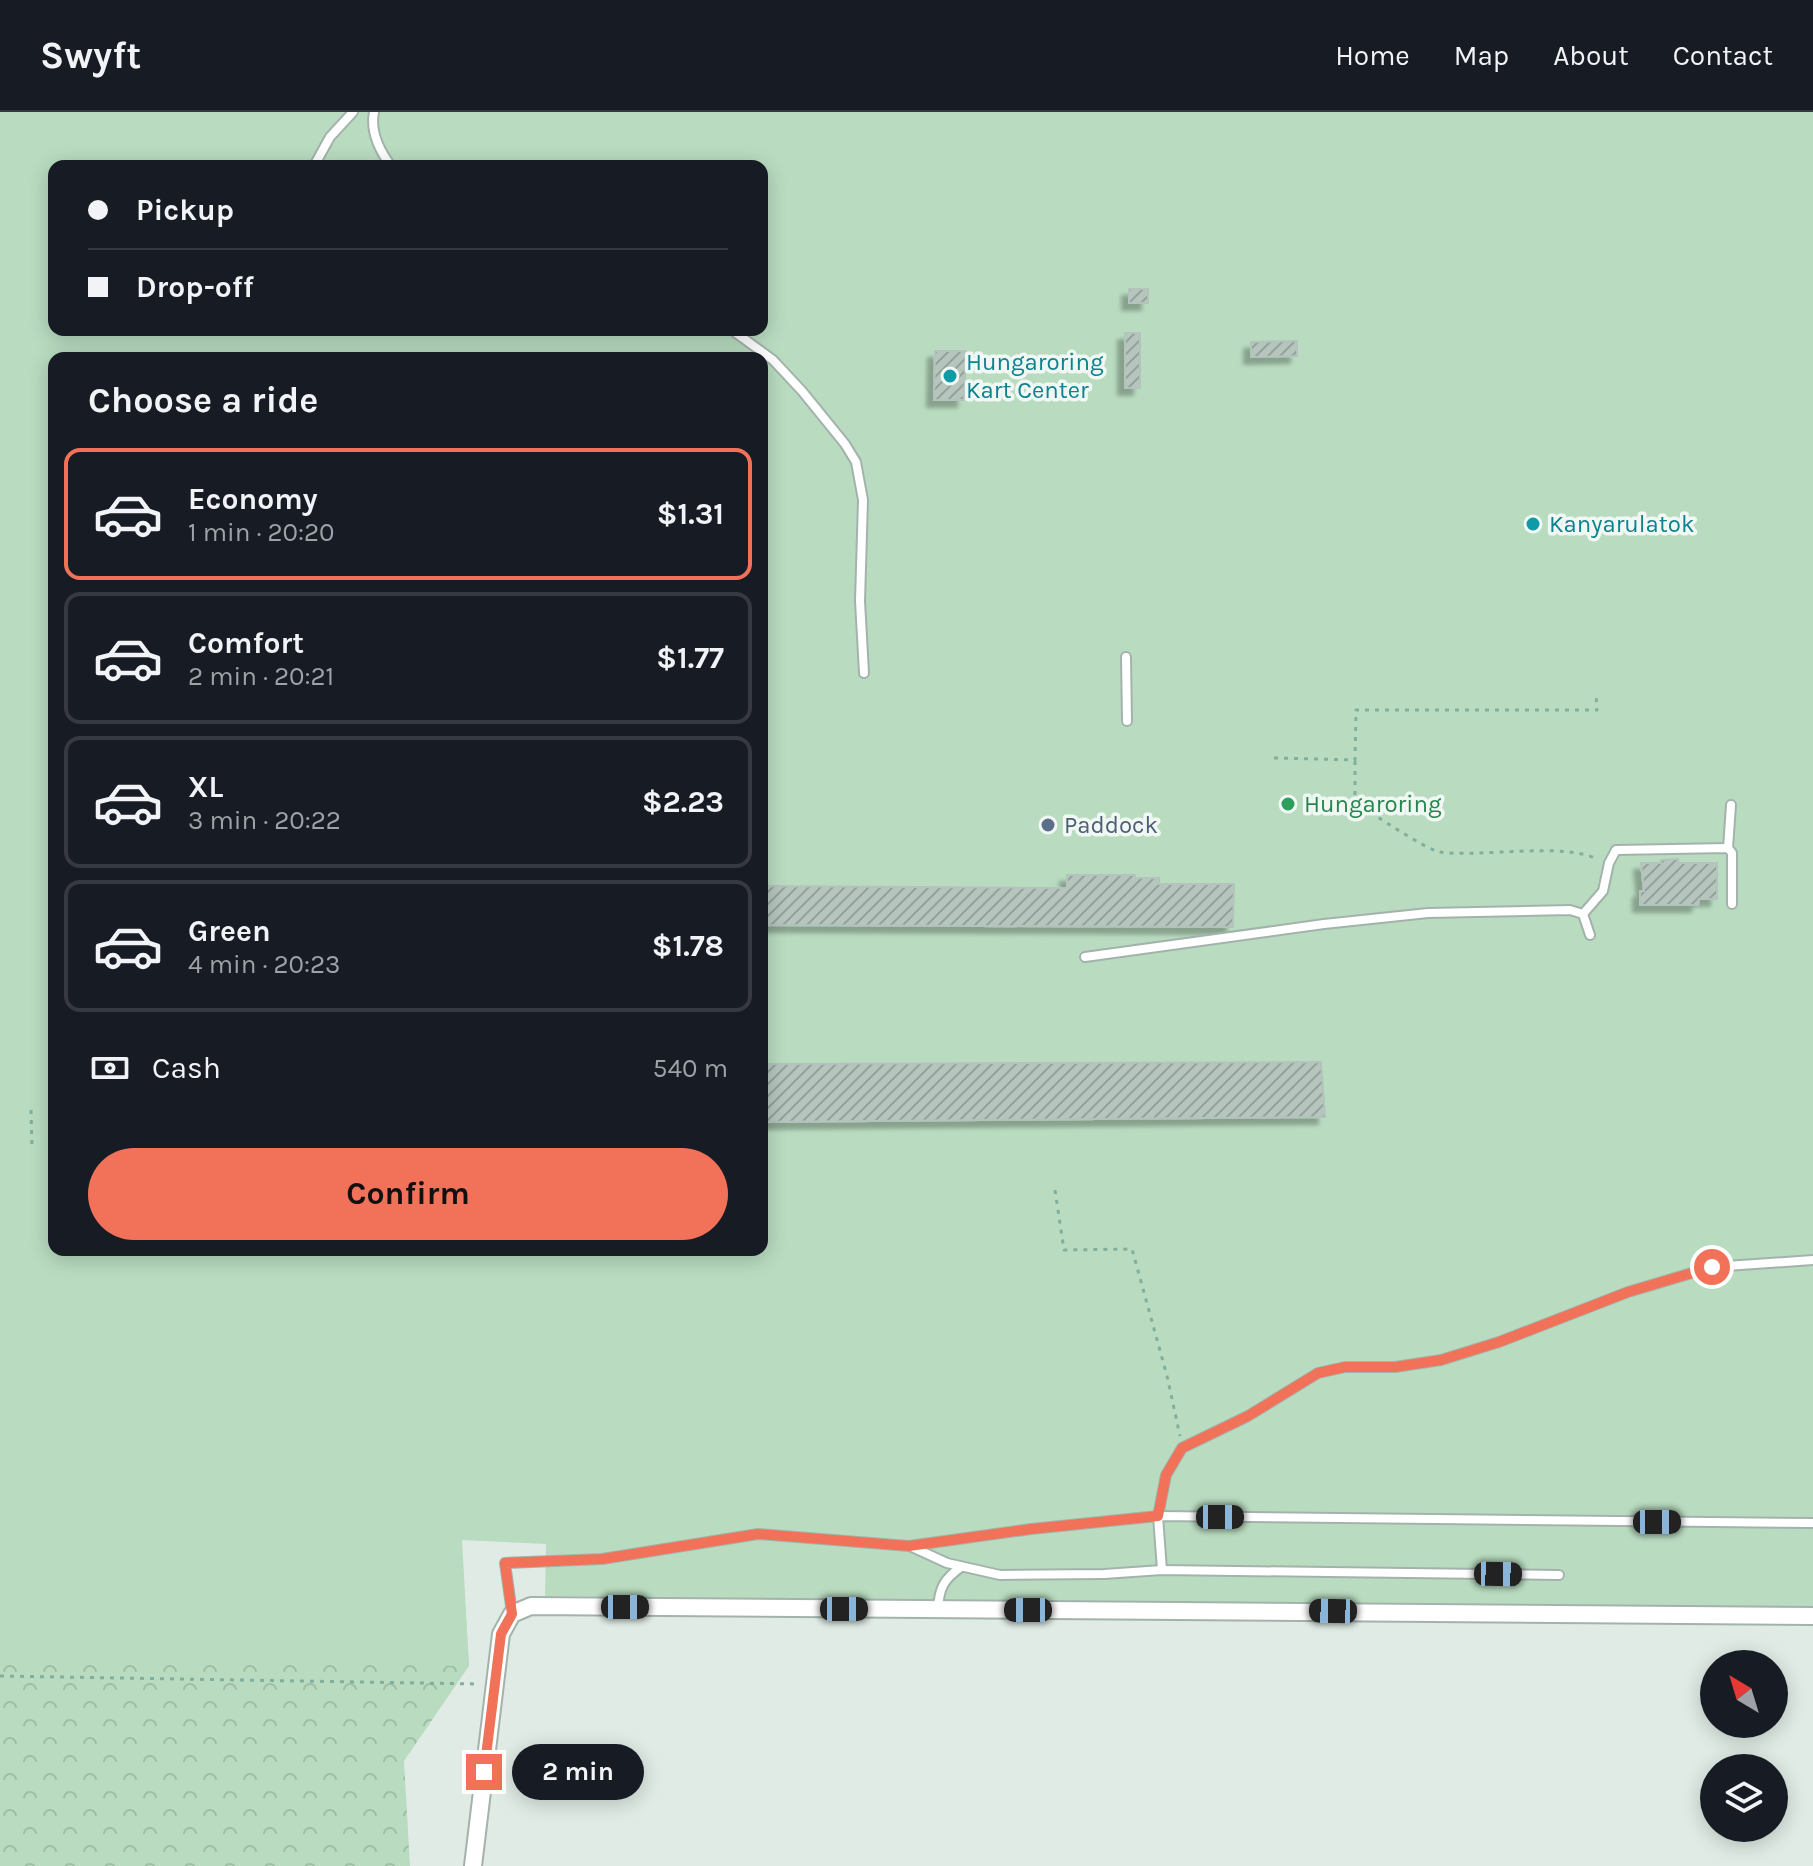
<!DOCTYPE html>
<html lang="en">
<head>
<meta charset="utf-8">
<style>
  :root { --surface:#171b24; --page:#242831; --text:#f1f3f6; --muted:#9ea1a6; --line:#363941; --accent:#f17258 }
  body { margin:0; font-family:Karla,sans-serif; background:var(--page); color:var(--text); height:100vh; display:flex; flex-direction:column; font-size:30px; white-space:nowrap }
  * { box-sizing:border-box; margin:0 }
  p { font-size:26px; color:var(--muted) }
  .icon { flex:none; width:44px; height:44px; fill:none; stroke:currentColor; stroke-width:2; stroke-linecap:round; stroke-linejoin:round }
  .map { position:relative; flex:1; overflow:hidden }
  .drawer { position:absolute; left:48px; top:240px; width:720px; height:904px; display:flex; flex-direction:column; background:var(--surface); border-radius:16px; box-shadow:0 4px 20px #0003 }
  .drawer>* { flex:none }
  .guide { position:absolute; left:48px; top:48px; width:720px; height:176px; border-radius:16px; box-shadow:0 4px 20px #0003; display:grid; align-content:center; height:176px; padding:0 40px; background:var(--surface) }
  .needle { width:52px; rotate:322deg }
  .controls { position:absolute; left:1700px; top:1538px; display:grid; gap:16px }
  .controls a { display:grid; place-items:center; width:88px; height:88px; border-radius:50%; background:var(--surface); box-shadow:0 4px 20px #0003; font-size:40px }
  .end { position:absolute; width:36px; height:36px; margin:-18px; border:10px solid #f17258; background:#fff; box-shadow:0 0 0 4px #fff }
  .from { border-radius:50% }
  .bubble { position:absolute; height:56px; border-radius:28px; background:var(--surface); box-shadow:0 4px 20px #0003; font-size:26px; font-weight:700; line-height:56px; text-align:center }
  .car { position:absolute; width:24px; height:48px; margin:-24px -12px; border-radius:10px; box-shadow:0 0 6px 2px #0007; background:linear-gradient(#222 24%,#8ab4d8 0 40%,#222 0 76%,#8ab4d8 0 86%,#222 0) }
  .guide b { display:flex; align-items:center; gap:28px; height:76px; font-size:30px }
  .guide b+b { border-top:2px solid var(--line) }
  .guide i { width:20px; height:20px; background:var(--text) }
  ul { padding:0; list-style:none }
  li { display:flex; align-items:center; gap:24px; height:132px; margin:0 16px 12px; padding:0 24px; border:4px solid var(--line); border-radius:16px }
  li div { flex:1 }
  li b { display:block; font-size:30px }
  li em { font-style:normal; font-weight:700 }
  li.active { border-color:var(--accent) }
  li>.icon { width:72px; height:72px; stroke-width:1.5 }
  h2 { padding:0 40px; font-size:36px; line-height:96px }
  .pay { display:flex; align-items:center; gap:20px; height:88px; padding:0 40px; font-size:30px }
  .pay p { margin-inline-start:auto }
  .cta { display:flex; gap:16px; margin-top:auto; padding:16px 40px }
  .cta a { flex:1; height:92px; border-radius:48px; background:var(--accent); color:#111; font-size:32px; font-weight:700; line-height:92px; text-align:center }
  header { display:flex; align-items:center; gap:48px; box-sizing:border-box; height:112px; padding:0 40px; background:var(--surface); border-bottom:2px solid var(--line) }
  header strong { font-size:38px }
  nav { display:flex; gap:44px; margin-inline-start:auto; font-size:28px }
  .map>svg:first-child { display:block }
</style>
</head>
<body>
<header>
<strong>Swyft</strong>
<nav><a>Home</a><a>Map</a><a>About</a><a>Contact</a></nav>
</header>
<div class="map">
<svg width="1813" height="1754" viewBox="0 0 1813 1754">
  <defs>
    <pattern id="forest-crowns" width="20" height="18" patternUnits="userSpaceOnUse" patternTransform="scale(2)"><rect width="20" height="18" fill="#b9dcc0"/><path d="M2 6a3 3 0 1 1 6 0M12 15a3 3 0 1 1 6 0" fill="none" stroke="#9fbea5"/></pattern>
    <pattern id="building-hatch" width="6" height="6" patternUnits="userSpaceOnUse" patternTransform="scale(2)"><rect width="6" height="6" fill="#b6c6be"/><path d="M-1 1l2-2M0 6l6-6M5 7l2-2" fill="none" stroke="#94a29b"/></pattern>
    <filter id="shadow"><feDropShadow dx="-7" dy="7" stdDeviation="2" flood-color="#0004"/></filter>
  </defs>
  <rect width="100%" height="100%" fill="#e0ebe5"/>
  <!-- forest -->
  <polygon fill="url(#forest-crowns)" points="0,1054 54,1138 461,1428 469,1554 404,1649 410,1754 0,1754"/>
  <!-- park -->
  <path fill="#b9dcc0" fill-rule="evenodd" d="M0,0h1813v1498l-1268,-14 1,-52 -84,-4 7,126 -469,-7zM54,54h708v164h-708zM54,246h708v892h-708z"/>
  <!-- building -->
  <g fill="url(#building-hatch)" stroke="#b3c4bc" stroke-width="2" filter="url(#shadow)">
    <rect x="1129" y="177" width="19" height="14"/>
    <rect x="1125" y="221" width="15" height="55"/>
    <polygon points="1297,229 1297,244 1251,245 1251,230"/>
    <polygon points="935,239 966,239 964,288 934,288"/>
    <polygon points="1678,747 1678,751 1717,751 1717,787 1699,787 1698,793 1640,793 1640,779 1644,779 1641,751 1661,751 1661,748"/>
    <polygon points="1067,763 1135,763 1135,766 1159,766 1159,772 1234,772 1233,815 762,813 762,774 1067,776"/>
    <polygon points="1321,950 1325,1005 762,1010 762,952"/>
  </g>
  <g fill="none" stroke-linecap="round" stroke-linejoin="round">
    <!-- service casing -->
    <g stroke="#a3b3ac" stroke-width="12">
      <g id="service">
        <path d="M374,0c-4,20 5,38 17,54"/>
        <polyline points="314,54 330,25 353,0"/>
        <polyline points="732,218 773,248 802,279 845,332 856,350 863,388 860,489 864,561"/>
        <polyline points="1126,545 1127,609"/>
        <polyline points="1728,736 1731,693"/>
        <polyline points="1583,802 1603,779 1609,751 1616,738 1728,736 1732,741 1732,792"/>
        <polyline points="1085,845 1324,812 1428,801 1570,798 1583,802 1590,823"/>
        <polyline points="910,1434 947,1451 1000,1463 1104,1462 1162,1458 1559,1463"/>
        <polyline points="1162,1458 1158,1404 1166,1363 1182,1336 1248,1304 1318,1261 1345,1255 1395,1255 1441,1248 1499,1230 1628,1180 1712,1155 1813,1148"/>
        <path d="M938,1497c1,-21 6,-30 23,-42"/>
        <polyline points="512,1501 505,1451 602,1447 758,1422 909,1434 1031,1417 1158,1404 1813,1411"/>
      </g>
    </g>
    <!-- minor casing -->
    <g stroke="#a3b3ac" stroke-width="20">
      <polyline id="minor" points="473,1754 501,1522 512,1502 531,1494 1813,1504"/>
    </g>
    <!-- path -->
    <g stroke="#81af9d" stroke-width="3" stroke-dasharray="4 6" stroke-linecap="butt">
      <polyline points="1274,646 1355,648 1356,598 1597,598 1596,583"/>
      <path d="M1355,649v42c16,9 71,47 85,49 38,6 128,-11 158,8"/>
      <polyline points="31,998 32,1037"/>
      <polyline points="1055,1078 1064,1138 1132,1137 1167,1264 1180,1324"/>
      <polyline points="0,1564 479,1572"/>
    </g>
    <!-- service -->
    <use href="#service" stroke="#fff" stroke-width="8"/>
    <!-- minor -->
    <use href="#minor" stroke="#fff" stroke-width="16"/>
  </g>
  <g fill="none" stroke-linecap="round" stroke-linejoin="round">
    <!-- route -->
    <polyline stroke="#f17258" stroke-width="10" points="484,1660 501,1522 512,1502 505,1451 602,1447 758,1422 909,1434 1031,1417 1158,1404 1166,1363 1182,1336 1248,1304 1318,1261 1345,1255 1395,1255 1441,1248 1499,1230 1628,1180 1712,1155"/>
  </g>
  <!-- markers -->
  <g fill="#0f9aa8" stroke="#f1f8f4" stroke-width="3">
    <circle cx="950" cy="264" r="8"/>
    <circle cx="1533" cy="412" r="8"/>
  </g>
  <circle fill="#2e9e5b" stroke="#f1f8f4" stroke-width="3" cx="1288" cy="692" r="8"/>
  <circle fill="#5c6f8a" stroke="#f1f8f4" stroke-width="3" cx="1048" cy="713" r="8"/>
  <g text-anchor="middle" stroke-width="7" stroke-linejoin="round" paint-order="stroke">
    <!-- culture labels -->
    <g font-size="24" fill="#0d838f" stroke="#f1f8f4" text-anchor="start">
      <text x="966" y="258">Hungaroring<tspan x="966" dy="28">Kart Center</tspan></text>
      <text x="1549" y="420">Kanyarulatok</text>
    </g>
    <!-- leisure labels -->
    <g font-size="24" fill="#27864d" stroke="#f1f8f4" text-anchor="start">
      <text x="1304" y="700">Hungaroring</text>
    </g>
    <!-- service labels -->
    <g font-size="24" fill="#4e5e75" stroke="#f1f8f4" text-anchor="start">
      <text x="1064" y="721">Paddock</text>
    </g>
  </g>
</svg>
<div class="controls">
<a><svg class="needle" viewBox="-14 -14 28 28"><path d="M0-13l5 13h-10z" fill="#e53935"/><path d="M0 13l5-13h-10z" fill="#9ea1a6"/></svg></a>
<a><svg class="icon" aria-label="layers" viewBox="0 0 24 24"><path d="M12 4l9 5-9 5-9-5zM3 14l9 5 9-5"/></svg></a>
</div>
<i class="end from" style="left:1712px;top:1155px"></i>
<i class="end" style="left:484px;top:1660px"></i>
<div class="bubble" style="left:512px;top:1632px;width:132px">2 min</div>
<i class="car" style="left:1220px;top:1405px;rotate:90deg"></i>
<i class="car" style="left:1657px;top:1410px;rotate:90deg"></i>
<i class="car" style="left:1498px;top:1462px;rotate:91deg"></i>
<i class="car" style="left:625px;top:1495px;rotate:90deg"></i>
<i class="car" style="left:844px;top:1497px;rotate:90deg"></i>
<i class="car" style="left:1028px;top:1498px;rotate:270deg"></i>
<i class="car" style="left:1333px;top:1499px;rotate:271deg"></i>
<div class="guide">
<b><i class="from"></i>Pickup</b>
<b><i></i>Drop-off</b>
</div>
<section class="drawer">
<h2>Choose a ride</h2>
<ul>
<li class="active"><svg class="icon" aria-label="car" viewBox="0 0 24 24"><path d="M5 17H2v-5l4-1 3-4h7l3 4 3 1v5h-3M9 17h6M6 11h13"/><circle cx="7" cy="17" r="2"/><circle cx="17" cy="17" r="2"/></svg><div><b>Economy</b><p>1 min · 20:20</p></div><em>$1.31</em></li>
<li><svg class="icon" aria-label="car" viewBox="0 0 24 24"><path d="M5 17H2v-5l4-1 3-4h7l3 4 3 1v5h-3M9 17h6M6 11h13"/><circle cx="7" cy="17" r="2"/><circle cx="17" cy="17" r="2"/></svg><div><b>Comfort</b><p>2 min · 20:21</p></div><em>$1.77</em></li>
<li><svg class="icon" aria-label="car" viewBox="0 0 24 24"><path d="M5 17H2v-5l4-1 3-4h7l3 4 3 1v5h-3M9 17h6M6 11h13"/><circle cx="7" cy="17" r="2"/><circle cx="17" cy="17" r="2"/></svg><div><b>XL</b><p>3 min · 20:22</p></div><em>$2.23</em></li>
<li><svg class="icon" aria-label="car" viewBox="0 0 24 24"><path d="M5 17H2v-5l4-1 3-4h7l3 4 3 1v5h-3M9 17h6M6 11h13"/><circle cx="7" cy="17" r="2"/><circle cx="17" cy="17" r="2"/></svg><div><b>Green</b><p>4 min · 20:23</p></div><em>$1.78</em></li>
</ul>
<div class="pay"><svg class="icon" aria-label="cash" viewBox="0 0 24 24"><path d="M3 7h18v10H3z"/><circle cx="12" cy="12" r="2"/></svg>Cash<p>540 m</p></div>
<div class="cta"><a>Confirm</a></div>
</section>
</div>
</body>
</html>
